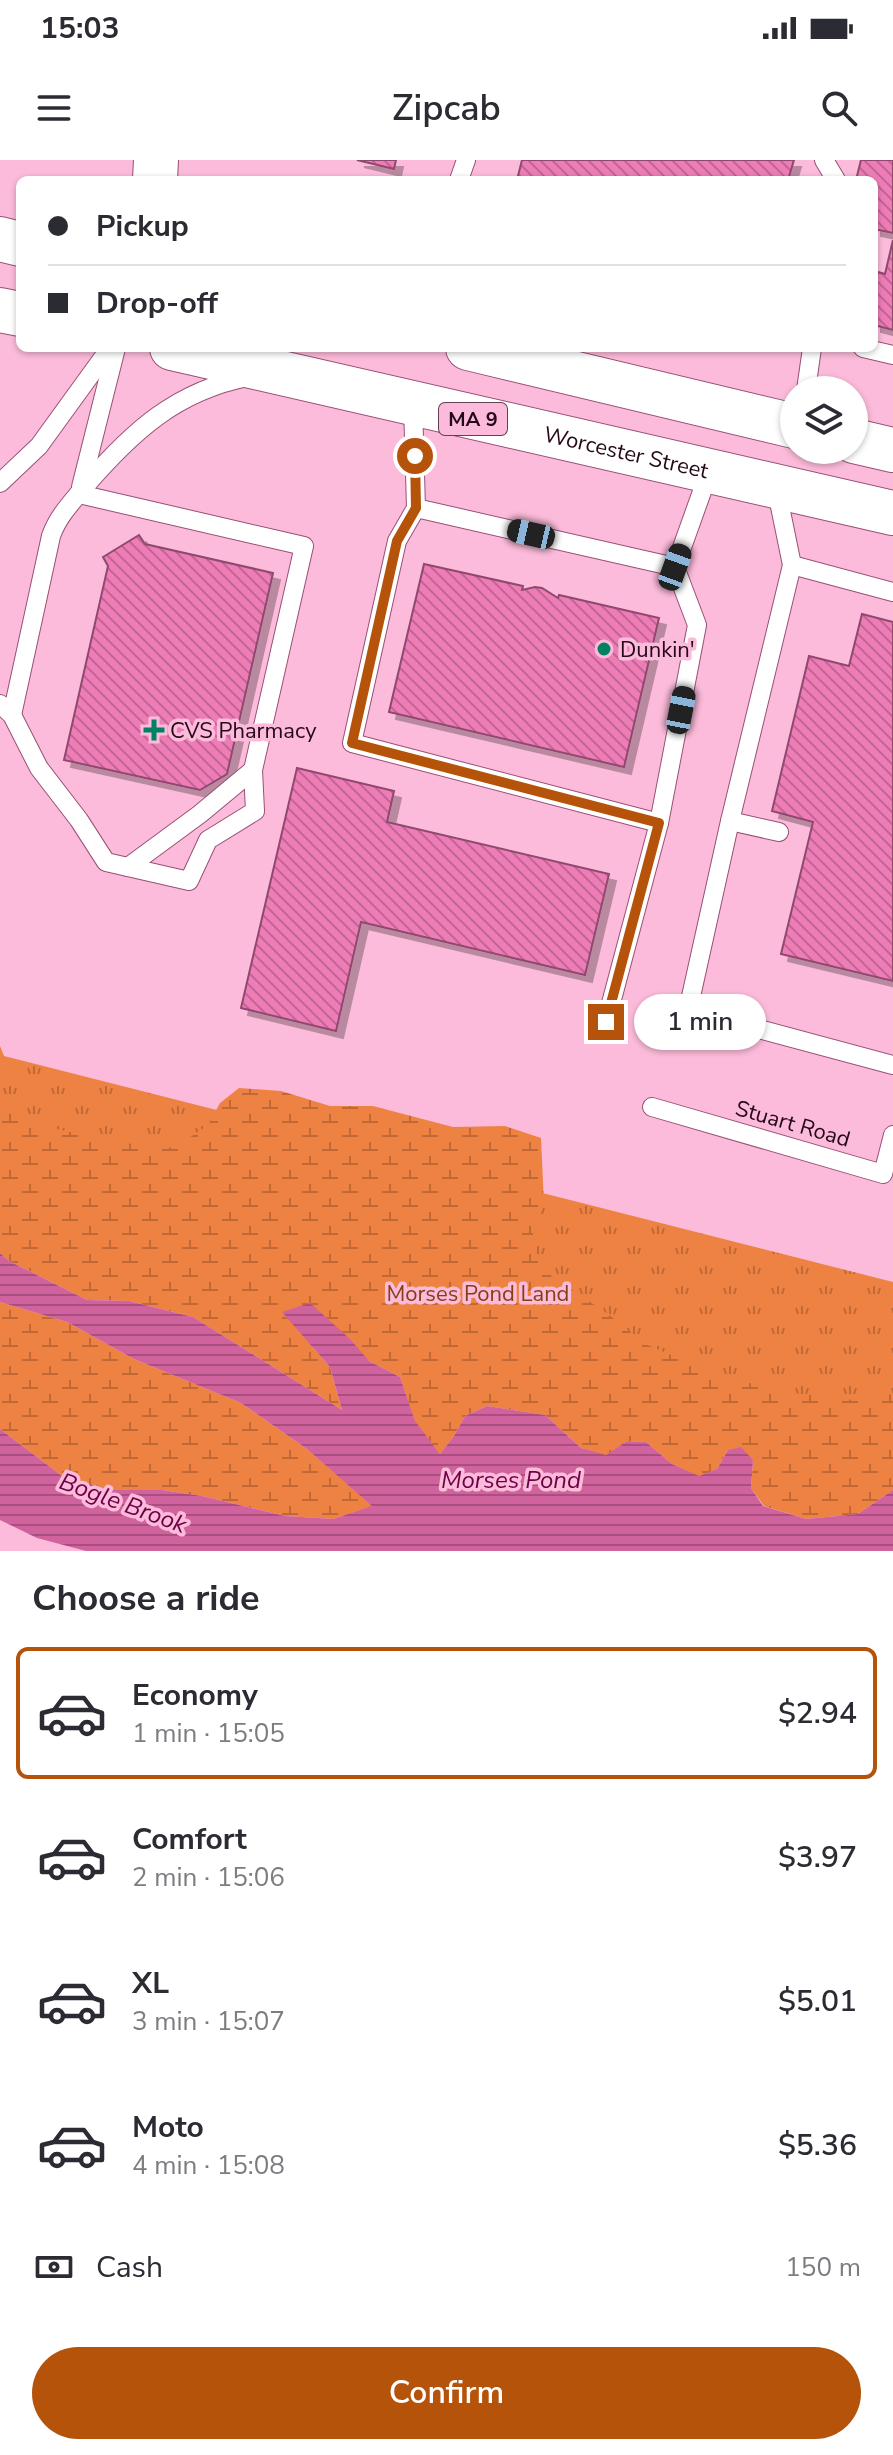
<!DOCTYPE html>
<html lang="en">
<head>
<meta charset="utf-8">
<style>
  :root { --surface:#fff; --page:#f2f2f3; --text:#2b2b33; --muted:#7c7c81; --line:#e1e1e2; --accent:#b45309 }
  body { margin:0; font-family:"Nunito Sans",sans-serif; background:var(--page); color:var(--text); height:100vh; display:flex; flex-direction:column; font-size:30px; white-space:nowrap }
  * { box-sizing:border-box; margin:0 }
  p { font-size:26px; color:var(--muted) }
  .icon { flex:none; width:44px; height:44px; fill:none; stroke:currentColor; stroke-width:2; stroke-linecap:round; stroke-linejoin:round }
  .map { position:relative; height:1391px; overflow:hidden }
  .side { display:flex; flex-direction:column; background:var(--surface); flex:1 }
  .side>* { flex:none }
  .top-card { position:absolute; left:16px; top:16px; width:862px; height:176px; border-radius:12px; box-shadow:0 2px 6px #0004; display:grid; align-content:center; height:176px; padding:0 32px; background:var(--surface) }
  .buttons { position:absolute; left:780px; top:216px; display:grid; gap:16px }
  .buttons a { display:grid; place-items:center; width:88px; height:88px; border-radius:50%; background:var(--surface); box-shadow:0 2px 6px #0004; font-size:40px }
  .end { position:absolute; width:36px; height:36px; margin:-18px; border:10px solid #b45309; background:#fff; box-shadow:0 0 0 4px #fff }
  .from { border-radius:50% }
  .bubble { position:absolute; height:56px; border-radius:28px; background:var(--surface); box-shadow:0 2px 6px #0004; font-size:26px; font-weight:600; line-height:56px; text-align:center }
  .car { position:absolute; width:24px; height:48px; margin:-24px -12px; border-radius:10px; box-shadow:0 0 6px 2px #0007; background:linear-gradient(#222 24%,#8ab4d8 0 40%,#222 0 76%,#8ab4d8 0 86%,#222 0) }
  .top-card b { display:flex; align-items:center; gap:28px; height:76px; font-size:30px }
  .top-card b+b { border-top:2px solid var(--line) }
  .top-card i { width:20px; height:20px; background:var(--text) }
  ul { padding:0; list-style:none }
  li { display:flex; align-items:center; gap:24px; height:132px; margin:0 16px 12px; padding:0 16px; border:4px solid transparent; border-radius:12px }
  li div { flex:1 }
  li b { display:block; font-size:30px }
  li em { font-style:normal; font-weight:600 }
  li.active { border-color:var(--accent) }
  li>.icon { width:72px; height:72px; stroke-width:1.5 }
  h2 { padding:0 32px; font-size:36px; line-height:96px }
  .pay { display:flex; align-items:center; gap:20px; height:88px; padding:0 32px; font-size:30px }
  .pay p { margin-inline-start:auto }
  .action { display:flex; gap:16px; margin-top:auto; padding:16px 32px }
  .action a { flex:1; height:92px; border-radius:48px; background:var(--accent); color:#fff; font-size:32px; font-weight:600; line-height:92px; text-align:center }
  .status { display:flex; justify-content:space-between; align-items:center; height:56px; padding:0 40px; background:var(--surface); direction:ltr }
  .status svg { height:22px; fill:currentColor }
  header { display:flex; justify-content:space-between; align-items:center; height:104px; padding:0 32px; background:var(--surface); font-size:36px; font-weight:600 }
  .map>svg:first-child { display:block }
</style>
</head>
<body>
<div class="status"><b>15:03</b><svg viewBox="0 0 49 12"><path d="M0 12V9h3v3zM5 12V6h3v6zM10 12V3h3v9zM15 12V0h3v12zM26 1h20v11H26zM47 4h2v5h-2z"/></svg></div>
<header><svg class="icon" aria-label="menu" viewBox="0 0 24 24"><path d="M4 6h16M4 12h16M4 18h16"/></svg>Zipcab<svg class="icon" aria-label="search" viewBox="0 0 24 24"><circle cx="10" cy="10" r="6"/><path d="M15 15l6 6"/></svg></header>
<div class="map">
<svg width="893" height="1391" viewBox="0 0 893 1391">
  <defs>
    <pattern id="grass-tufts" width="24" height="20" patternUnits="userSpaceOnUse" patternTransform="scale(2)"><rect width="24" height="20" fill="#ed8243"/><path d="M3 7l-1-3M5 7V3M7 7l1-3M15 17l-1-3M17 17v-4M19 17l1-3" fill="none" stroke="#c06937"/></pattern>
    <pattern id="wetland-marsh" width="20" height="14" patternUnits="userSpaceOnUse" patternTransform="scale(2)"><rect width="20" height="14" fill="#ed8243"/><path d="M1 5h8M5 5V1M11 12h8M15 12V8" fill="none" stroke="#c06937"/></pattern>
    <pattern id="water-rules" width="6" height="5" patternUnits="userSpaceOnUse" patternTransform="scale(2)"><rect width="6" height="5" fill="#d0629d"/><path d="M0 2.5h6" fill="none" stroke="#a94f7f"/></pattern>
    <pattern id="building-back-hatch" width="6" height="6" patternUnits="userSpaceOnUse" patternTransform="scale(2)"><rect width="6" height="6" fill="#ee7db7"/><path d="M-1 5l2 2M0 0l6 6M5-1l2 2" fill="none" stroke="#c16594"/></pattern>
    <filter id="shadow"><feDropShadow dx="7" dy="7" stdDeviation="0" flood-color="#0004"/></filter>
  </defs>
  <rect width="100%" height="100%" fill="#fcbbda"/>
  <!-- grass -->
  <polygon fill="url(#grass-tufts)" points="0,886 4,896 893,1122 893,1330 193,1157 0,1093"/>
  <!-- wetland -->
  <g fill="url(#wetland-marsh)">
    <polygon points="239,928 281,931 330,946 373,946 453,967 505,966 541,978 544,1044 531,1080 544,1111 608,1154 643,1183 718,1215 784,1232 872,1242 893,1233 893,1330 858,1354 806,1359 764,1346 751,1328 753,1300 728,1290 717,1309 699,1317 672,1304 646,1282 627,1281 606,1296 581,1288 545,1255 487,1246 465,1256 454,1276 440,1294 415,1262 400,1217 369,1201 350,1179 310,1143 283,1153 330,1207 342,1250 193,1157 129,1141 87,1140 9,1101 0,1093 0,946 21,961 115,982 174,988 208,965 220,943"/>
    <polygon points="0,1142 67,1162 134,1199 241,1243 307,1289 373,1346 333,1359 285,1356 202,1336 162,1330 111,1330 62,1316 0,1269"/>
  </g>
  <!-- water -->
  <polygon fill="url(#water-rules)" points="0,1093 9,1101 87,1140 129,1141 193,1157 342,1250 330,1207 282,1152 310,1143 350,1179 369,1201 400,1217 415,1261 440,1294 454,1276 465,1256 487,1246 545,1255 581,1288 606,1295 627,1281 646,1282 672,1304 699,1316 717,1309 728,1290 741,1287 753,1300 751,1328 763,1346 806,1359 858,1354 893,1330 893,1391 86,1391 37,1378 0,1360 0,1269 62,1316 111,1330 162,1330 202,1336 285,1356 333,1359 372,1346 307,1289 241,1243 134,1199 67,1162 0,1142"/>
  <!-- building -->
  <g fill="url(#building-back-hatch)" stroke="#90496e" stroke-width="2" filter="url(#shadow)">
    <polygon points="357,0 396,0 394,9"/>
    <polygon points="522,0 794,0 788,20 517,20"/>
    <polygon points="861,0 893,0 893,73 874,69 874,20 856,20"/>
    <polygon points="893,80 893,170 874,165 874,127 878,112 885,114"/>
    <polygon points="139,375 145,384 273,413 227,614 200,630 64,600 108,406 103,397"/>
    <polygon points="424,404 523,426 522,430 535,427 542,428 558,438 559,435 659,458 624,607 389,552"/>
    <polygon points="862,454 893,462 893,821 781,794 813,662 772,651 809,496 849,506"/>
    <polygon points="297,608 394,631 387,662 609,714 585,815 361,762 336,871 241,848"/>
  </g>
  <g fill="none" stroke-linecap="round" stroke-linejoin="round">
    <!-- service casing -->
    <g stroke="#985075" stroke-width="20">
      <g id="service">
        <polyline points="824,0 836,20"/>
        <polyline points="459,20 466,0"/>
        <polyline points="863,188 893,195"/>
        <polyline points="806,230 812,188"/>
        <polyline points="413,244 416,348 397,381 352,583 659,663"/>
        <polyline points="0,323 39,286 110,188"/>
        <polyline points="81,327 116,188"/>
        <polyline points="776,327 792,405 893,432"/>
        <polyline points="416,348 675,407"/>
        <polyline points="792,405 730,661 688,850 893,905"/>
        <polyline points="0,544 12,555 39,608 79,660 106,702 189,721 208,680 255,651 253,610 304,386 79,334"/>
        <path d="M12,555l39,-179c7,-20 21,-34 35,-51 46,-53 90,-94 162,-108"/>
        <polyline points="730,661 779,672"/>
        <polyline points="128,707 200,654 253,610"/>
        <polyline points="606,862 659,663 697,465 675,407 709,312"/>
        <polyline points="652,947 883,1014 893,975"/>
      </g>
    </g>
    <!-- tertiary casing -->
    <g stroke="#985075" stroke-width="46">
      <polyline id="tertiary" points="155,20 156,0"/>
    </g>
    <!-- trunk casing -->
    <g stroke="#985075" stroke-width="46">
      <g id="trunk">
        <polyline points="0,79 20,84"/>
        <polyline points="0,150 20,154"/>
        <path id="s1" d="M172,188l721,165"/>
        <polyline points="468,188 794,266"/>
        <polyline points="854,281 893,290"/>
      </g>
    </g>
    <!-- service -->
    <use href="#service" stroke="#fff" stroke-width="18"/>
    <!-- tertiary -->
    <use href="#tertiary" stroke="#fff" stroke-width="44"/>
    <!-- trunk -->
    <use href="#trunk" stroke="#fff" stroke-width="44"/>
  </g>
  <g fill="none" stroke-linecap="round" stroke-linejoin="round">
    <!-- route -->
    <polyline stroke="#b45309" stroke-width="10" points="415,296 416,348 397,381 352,583 659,663 606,862"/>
  </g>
  <!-- markers -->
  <g fill="#008163" stroke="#fcbbda" stroke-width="3">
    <circle cx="604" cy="489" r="8"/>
    <path d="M150 558h8v8h8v8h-8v8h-8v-8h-8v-8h8z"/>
  </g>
  <g text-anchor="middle" stroke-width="7" stroke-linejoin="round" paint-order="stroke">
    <!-- shield labels -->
    <rect fill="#fcbbda" stroke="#663e52" stroke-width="2" x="439" y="243" width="68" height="32" rx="6"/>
    <g font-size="20" font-weight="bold" fill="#250918">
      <text x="473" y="266">MA 9</text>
    </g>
    <!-- street labels -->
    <g font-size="22" fill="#250918" stroke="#fcbbda">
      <text dy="8" stroke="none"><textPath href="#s1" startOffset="466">Worcester Street</textPath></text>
      <text transform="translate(793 963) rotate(16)" y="8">Stuart Road</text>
    </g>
    <!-- poi labels -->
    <g font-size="22" fill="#250918" stroke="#fcbbda" text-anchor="start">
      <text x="620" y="497">Dunkin'</text>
      <text x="170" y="578">CVS Pharmacy</text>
    </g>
    <!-- park labels -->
    <g font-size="22" fill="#854012" stroke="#fcbbda">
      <text x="478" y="1141">Morses Pond Land</text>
    </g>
    <!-- water labels -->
    <g font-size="24" font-style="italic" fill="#6d0147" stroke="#fcbbda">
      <text x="511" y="1328">Morses Pond</text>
      <text transform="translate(123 1343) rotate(20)" y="8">Bogle Brook</text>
    </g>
  </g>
</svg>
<div class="buttons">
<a><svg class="icon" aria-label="layers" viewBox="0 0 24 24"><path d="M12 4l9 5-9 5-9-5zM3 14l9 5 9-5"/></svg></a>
</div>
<i class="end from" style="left:415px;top:296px"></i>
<i class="end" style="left:606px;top:862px"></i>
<div class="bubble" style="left:634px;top:834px;width:132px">1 min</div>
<i class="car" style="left:531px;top:374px;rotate:283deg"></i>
<i class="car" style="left:675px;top:407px;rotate:20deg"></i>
<i class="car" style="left:681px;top:550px;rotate:11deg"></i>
<div class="top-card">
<b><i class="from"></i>Pickup</b>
<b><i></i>Drop-off</b>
</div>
</div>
<section class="side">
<h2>Choose a ride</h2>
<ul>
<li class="active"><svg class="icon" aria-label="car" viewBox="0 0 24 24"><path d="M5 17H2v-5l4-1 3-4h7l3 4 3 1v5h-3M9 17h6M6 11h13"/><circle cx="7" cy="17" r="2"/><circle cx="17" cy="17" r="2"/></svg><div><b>Economy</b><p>1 min · 15:05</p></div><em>$2.94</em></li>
<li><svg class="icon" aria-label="car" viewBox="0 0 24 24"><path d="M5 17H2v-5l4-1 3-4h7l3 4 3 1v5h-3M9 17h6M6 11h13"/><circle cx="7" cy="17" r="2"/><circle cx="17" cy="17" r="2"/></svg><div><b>Comfort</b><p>2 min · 15:06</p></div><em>$3.97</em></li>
<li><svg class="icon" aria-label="car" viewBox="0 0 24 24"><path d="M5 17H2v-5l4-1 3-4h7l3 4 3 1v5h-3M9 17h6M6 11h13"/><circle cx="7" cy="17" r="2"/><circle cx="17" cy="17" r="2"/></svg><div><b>XL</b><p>3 min · 15:07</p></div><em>$5.01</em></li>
<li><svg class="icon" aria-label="car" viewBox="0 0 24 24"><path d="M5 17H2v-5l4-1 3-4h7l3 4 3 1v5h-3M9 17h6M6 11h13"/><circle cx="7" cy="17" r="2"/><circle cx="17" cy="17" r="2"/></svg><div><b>Moto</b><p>4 min · 15:08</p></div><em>$5.36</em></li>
</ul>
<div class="pay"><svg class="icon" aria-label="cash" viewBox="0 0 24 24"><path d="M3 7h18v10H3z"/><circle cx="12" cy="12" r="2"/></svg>Cash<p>150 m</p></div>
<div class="action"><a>Confirm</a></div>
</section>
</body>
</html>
